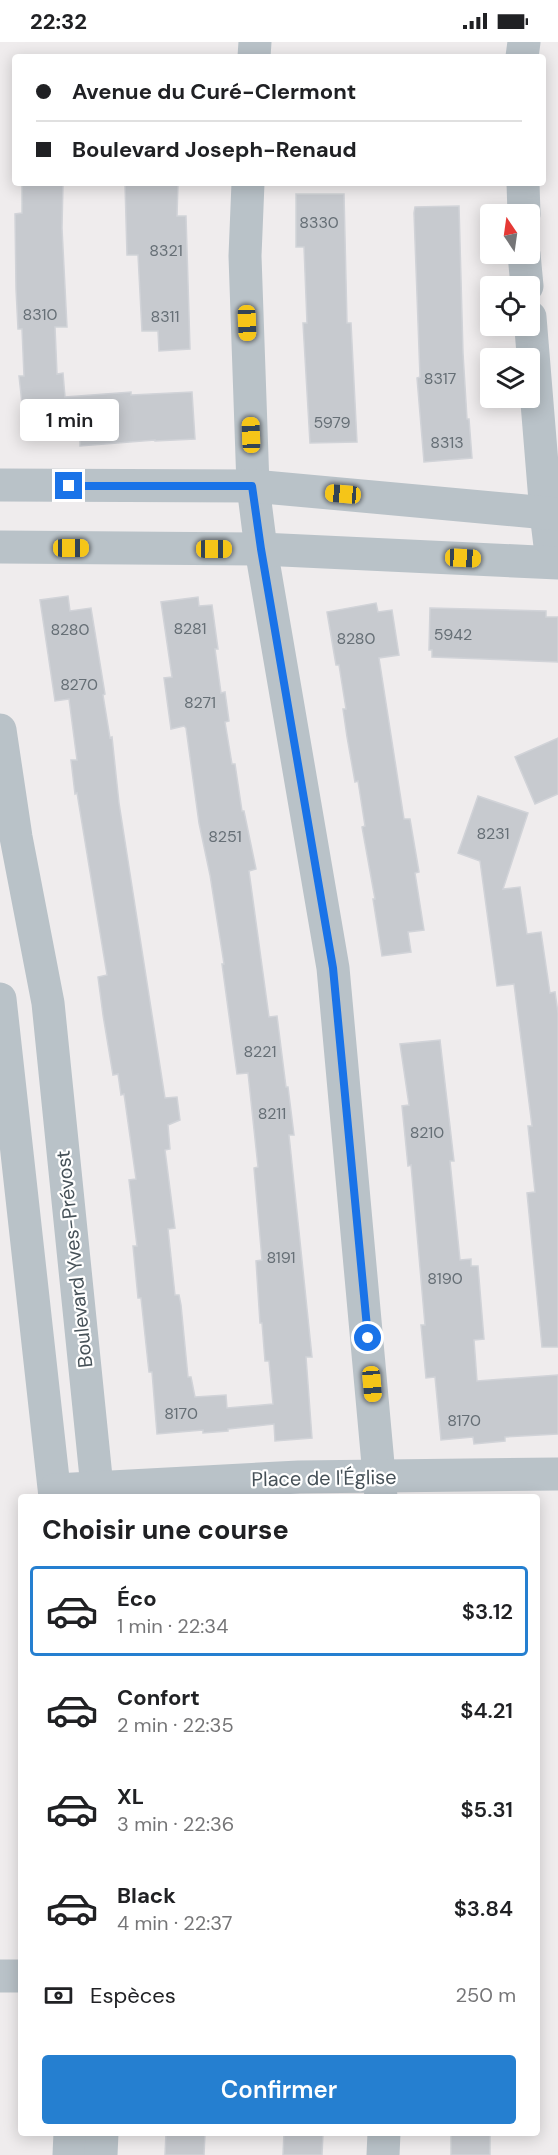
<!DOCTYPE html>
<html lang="fr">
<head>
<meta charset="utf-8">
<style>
  :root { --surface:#fff; --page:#f6f6f6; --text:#202124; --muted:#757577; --line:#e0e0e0; --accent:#257fd0 }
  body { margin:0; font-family:"DM Sans",sans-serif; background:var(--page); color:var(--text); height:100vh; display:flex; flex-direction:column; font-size:22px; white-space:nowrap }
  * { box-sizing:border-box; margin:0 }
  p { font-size:20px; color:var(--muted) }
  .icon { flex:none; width:33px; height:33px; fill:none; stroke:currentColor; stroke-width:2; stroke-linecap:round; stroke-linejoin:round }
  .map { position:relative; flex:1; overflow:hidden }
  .details { position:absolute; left:18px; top:1452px; width:522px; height:642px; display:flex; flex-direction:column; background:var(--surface); border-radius:6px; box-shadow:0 3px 15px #0003 }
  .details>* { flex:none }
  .hud { position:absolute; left:12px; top:12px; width:534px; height:132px; border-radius:6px; box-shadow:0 3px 15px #0003; display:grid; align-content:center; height:132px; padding:0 24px; background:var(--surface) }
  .needle { width:39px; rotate:347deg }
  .fabs { position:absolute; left:480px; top:162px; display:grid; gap:12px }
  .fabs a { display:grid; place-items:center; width:60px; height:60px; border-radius:6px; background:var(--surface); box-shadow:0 3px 15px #0003; font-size:30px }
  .end { position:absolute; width:27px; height:27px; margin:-14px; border:8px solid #1a73e8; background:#fff; box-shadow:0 0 0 3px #fff }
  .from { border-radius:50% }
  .bubble { position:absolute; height:42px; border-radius:6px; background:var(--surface); box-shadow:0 3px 15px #0003; font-size:20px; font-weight:600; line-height:42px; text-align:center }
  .car { position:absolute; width:18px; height:36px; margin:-18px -9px; border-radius:8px; box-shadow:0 0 4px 2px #0007; background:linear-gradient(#f5c518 24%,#345 0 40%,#f5c518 0 76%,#345 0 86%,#f5c518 0) }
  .hud b { display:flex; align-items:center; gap:21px; height:57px; font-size:22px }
  .hud b+b { border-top:2px solid var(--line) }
  .hud i { width:15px; height:15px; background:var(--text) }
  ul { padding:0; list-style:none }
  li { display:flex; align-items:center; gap:18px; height:90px; margin:0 12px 9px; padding:0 12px; border:3px solid transparent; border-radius:6px }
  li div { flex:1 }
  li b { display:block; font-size:22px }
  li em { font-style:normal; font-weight:600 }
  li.selected { border-color:var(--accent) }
  li>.icon { width:54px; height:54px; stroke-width:1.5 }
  h2 { padding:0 24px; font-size:27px; line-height:72px }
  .pay { display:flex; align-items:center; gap:15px; height:66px; padding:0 24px; font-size:22px }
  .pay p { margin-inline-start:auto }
  .primary-button { display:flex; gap:12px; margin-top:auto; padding:12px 24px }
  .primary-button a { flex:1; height:69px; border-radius:6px; background:var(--accent); color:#fff; font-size:24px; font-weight:600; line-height:69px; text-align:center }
  .status { display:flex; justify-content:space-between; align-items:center; height:42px; padding:0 30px; background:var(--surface); direction:ltr }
  .status svg { height:16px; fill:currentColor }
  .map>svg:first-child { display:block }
</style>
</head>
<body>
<div class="status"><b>22:32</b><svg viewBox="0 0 49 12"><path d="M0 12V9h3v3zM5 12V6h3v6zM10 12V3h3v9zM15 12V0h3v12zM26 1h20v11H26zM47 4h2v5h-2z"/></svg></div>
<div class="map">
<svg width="558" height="2113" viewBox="0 0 558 2113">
  <rect width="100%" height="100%" fill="#efeced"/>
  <!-- building -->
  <g fill="#c7cacf" stroke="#d1d3d8" stroke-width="1.5">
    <polygon points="22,141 63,141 62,186 67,285 55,285 57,332 63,331 65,355 131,350 131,353 192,350 195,397 155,399 155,398 80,404 80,394 26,398 19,334 24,334 22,287 18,287 16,247 15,172 22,171"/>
    <polygon points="178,141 177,174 186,174 190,307 159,309 158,289 142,289 138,213 127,213 125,142"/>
    <polygon points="296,152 344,152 347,281 351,281 357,400 310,401 303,281 307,281 304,205 296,205"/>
    <polygon points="459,164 463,311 467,377 469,377 472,416 424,420 417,336 420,335 414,171 415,165"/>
    <polygon points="68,554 70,569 91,566 105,652 103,653 110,696 112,695 119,761 165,1056 177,1055 180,1078 168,1083 170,1107 165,1108 175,1186 168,1187 175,1253 179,1253 181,1263 188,1335 191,1335 195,1355 226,1353 227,1366 273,1362 269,1319 265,1319 262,1281 260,1281 256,1219 262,1218 254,1126 258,1125 248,1031 237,1032 222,922 224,922 210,833 199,781 186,686 184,684 171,687 164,636 172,635 161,560 198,555 199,564 212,563 218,607 215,607 221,651 225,650 229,679 225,680 232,722 235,722 242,769 244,769 256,827 249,829 269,975 277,974 286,1045 288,1045 294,1093 289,1093 312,1315 306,1315 312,1396 275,1399 274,1382 228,1387 228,1389 203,1391 203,1388 157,1392 152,1330 149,1330 141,1256 138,1256 133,1204 137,1204 129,1138 136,1137 124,1052 121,1053 118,1032 113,1033 103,973 98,935 107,933 77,751 75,752 71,718 77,718 69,657 55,659 40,558"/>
    <polygon points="376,561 378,570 392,568 399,613 379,616 404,777 410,777 419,830 415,831 424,888 408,890 411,910 382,914 373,857 375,857 362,785 365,784 358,739 355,740 347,695 343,667 346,667 339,623 336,623 327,570"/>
    <polygon points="430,566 546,569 546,575 558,575 558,620 432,615 432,608 429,608"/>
    <polygon points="558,696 558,752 535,762 515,715"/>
    <polygon points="478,754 528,771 503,847 520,845 527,892 541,890 550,951 555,950 558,971 558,1305 542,1305 527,1151 535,1150 528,1084 532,1084 514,942 497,944 480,819 458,811"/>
    <polygon points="440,998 454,1119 450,1119 460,1218 471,1217 471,1224 478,1224 484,1297 474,1298 477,1339 558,1333 558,1392 505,1395 505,1399 474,1402 473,1395 441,1398 435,1335 426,1336 421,1283 425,1283 411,1123 408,1124 402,1064 409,1063 400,1002"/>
    <polygon points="166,2091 205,2091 204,2113 165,2113"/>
    <polygon points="284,2091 323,2091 322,2113 283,2113"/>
    <rect x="451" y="2091" width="39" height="22"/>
  </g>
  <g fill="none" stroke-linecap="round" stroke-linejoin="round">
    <!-- minor -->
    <g stroke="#b9c2c8" stroke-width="33">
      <polyline points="254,15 255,0"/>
      <polyline points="522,15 524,0"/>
      <polyline points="248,141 245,214 253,444 261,507 333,926 381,1455"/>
      <polyline points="523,141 524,172"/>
      <polyline points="524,212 527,244"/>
      <polyline points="530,275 546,471 552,520"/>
      <polyline points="0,443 253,444 558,472"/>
      <polyline points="0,505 261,507 558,521"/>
      <polyline points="0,688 16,795 48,961 98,1455"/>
      <polyline points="0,957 55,1455"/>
      <polyline points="55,1448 299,1435 558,1432"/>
      <polyline points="0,1934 21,1934"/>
      <polyline points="69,2113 70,2091"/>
      <polyline points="101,2113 102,2091"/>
      <polyline points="383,2113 384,2091"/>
    </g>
  </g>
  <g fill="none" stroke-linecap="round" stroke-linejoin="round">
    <!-- route -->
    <polyline stroke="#1a73e8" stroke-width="8" points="69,444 252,444 261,507 333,926 368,1296"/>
  </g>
  <g text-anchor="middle" stroke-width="4.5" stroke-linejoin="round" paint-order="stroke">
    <!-- number labels -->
    <g font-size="16" fill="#666f76">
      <text x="319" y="186">8330</text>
      <text x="166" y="214">8321</text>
      <text x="40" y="278">8310</text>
      <text x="165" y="280">8311</text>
      <text x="440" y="342">8317</text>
      <text x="332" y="386">5979</text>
      <text x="447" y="406">8313</text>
      <text x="190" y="592">8281</text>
      <text x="70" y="593">8280</text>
      <text x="453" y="598">5942</text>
      <text x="356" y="602">8280</text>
      <text x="79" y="648">8270</text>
      <text x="200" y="666">8271</text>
      <text x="493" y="797">8231</text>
      <text x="225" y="800">8251</text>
      <text x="260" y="1015">8221</text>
      <text x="272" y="1077">8211</text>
      <text x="427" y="1096">8210</text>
      <text x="281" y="1221">8191</text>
      <text x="445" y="1242">8190</text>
      <text x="181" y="1377">8170</text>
      <text x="464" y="1384">8170</text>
    </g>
    <!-- street labels -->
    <g font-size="20" fill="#465158" stroke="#fff">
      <text transform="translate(74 1217) rotate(-96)" y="7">Boulevard Yves-Prévost</text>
      <text transform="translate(324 1436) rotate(-1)" y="7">Place de l'Église</text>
    </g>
  </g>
</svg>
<div class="fabs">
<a><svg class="needle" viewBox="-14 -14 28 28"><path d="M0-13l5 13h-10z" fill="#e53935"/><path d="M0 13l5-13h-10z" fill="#757577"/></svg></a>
<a><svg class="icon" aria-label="locate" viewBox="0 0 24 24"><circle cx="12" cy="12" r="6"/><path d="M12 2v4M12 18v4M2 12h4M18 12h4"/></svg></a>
<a><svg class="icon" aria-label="layers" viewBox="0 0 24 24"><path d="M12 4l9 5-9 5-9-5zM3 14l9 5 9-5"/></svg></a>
</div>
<i class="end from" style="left:368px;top:1296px"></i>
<i class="end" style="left:69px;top:444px"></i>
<div class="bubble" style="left:20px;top:357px;width:99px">1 min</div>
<i class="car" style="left:247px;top:281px;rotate:178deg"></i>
<i class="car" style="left:251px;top:393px;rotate:358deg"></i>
<i class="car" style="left:343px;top:452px;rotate:275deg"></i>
<i class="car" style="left:71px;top:506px;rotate:90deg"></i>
<i class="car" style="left:214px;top:507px;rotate:90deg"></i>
<i class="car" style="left:463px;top:516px;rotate:93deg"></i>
<i class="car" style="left:372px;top:1342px;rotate:175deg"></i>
<div class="hud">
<b><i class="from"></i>Avenue du Curé-Clermont</b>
<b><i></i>Boulevard Joseph-Renaud</b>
</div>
<section class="details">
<h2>Choisir une course</h2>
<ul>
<li class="selected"><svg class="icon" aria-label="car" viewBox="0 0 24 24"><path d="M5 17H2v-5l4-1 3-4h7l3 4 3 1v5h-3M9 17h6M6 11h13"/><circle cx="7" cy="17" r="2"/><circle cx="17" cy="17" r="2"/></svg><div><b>Éco</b><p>1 min · 22:34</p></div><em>$3.12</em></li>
<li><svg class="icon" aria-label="car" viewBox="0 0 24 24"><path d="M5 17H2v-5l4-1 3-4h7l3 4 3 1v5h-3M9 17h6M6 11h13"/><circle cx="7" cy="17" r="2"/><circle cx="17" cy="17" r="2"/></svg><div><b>Confort</b><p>2 min · 22:35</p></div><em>$4.21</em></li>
<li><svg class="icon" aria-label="car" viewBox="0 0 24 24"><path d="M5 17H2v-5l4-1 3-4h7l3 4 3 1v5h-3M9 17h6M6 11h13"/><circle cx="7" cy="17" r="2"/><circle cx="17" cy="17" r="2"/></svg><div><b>XL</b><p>3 min · 22:36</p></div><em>$5.31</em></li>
<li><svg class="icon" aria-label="car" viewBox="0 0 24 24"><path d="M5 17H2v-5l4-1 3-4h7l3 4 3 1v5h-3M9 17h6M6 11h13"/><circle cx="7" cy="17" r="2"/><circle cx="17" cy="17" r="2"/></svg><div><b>Black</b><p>4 min · 22:37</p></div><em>$3.84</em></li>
</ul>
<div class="pay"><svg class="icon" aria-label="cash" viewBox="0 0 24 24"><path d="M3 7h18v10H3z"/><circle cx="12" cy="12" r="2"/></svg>Espèces<p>250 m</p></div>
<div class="primary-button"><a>Confirmer</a></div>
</section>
</div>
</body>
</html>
